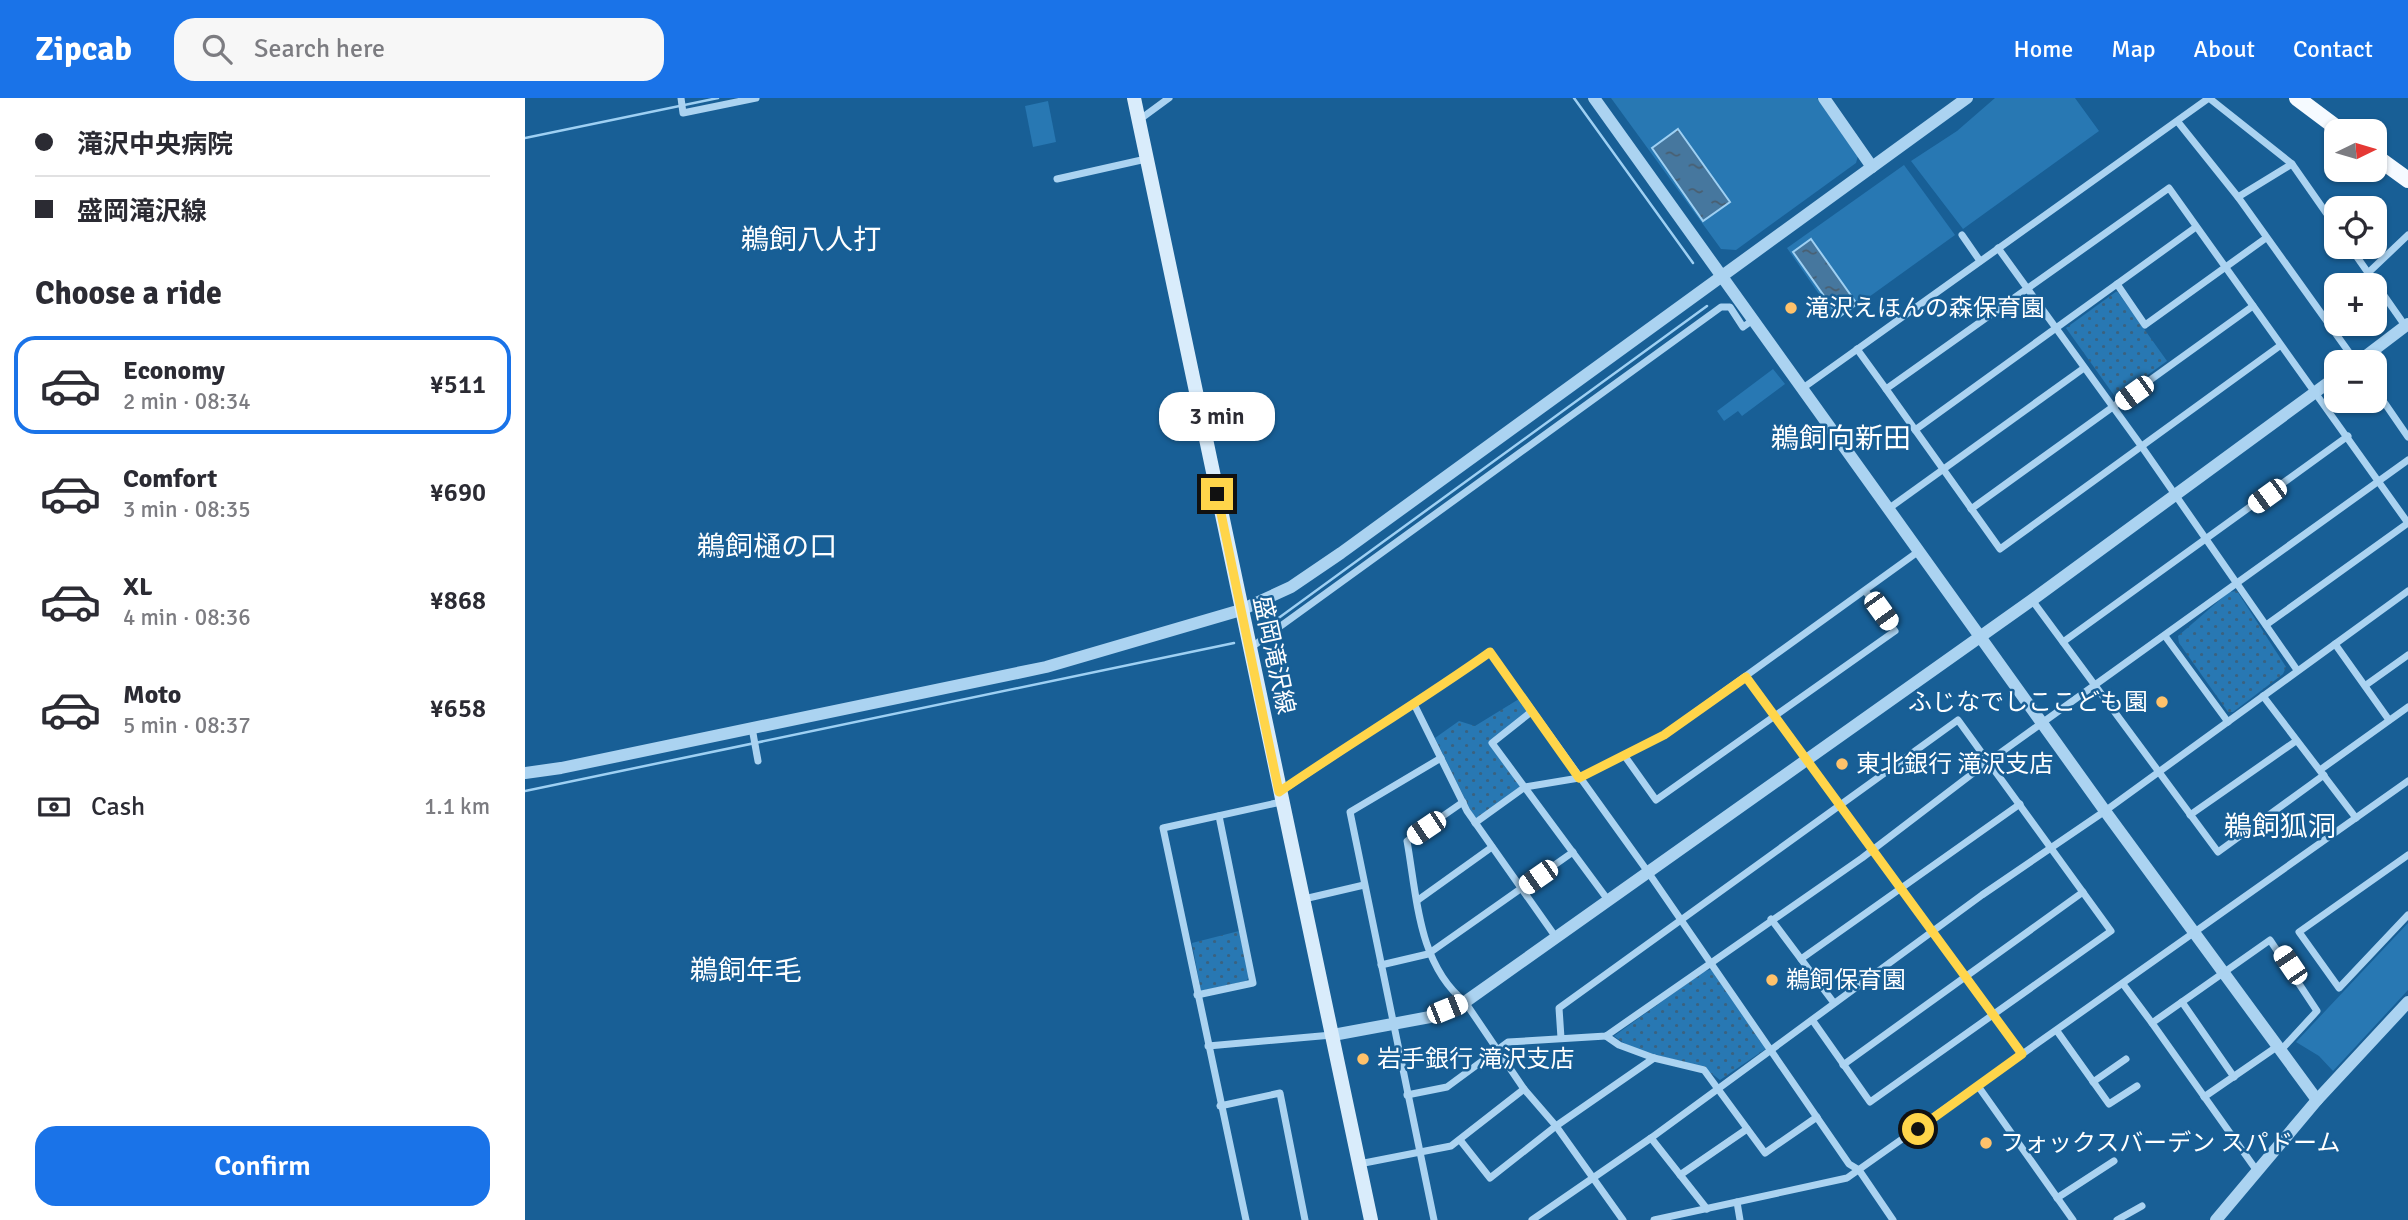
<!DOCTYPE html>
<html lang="en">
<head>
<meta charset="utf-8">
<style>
  :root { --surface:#fff; --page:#f7f7f7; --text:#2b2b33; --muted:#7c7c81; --line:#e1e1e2; --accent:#1a73e8 }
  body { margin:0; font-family:Signika,"Noto Sans JP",sans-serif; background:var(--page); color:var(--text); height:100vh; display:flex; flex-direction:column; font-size:26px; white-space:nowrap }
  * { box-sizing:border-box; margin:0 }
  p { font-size:23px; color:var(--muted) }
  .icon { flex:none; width:38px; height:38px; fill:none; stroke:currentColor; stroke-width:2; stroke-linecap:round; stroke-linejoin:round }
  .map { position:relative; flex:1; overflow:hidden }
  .details { display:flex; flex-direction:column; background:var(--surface); width:525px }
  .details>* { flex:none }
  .hud { display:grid; align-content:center; height:154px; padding:0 35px; background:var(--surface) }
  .needle { width:46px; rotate:85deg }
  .tools { position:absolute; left:1799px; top:21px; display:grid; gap:14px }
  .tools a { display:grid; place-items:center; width:63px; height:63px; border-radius:14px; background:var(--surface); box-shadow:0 2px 5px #0004; font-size:35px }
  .end { position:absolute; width:32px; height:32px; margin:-16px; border:9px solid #ffd54a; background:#111; box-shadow:0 0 0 4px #111 }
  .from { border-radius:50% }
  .bubble { position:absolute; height:49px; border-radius:21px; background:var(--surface); box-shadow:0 2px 5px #0004; font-size:23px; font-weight:600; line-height:49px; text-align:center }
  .car { position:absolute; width:21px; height:42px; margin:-21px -10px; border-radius:9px; box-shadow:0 0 5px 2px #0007; background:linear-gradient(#fff 24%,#345 0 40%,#fff 0 76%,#345 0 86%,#fff 0) }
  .hud b { display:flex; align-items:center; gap:24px; height:66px; font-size:26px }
  .hud b+b { border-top:2px solid var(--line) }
  .hud i { width:18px; height:18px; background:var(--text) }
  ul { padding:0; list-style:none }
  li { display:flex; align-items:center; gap:21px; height:98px; margin:0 14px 10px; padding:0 21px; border:4px solid transparent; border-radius:21px }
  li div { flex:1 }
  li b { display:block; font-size:26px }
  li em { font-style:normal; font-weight:600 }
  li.on { border-color:var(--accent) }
  li>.icon { width:63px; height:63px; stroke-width:1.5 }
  h2 { padding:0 35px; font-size:32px; line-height:84px }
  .pay { display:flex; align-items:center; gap:18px; height:77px; padding:0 35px; font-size:26px }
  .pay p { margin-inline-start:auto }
  .button { display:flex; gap:14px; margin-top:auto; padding:14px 35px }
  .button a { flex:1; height:80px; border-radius:21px; background:var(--accent); color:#fff; font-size:28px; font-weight:600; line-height:80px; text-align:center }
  header { display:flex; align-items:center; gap:42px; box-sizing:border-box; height:98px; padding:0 35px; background:var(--accent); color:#fff }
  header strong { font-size:33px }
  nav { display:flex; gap:38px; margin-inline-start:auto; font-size:24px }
  .search { width:490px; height:63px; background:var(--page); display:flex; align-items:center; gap:18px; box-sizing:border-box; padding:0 24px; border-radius:21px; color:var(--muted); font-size:26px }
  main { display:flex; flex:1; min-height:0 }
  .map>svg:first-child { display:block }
</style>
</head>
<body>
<header>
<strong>Zipcab</strong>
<div class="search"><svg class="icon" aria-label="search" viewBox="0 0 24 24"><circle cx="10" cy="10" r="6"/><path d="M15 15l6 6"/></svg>Search here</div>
<nav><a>Home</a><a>Map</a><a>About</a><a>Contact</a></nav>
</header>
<main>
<section class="details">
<div class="hud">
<b><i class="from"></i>滝沢中央病院</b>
<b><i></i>盛岡滝沢線</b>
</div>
<h2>Choose a ride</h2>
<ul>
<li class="on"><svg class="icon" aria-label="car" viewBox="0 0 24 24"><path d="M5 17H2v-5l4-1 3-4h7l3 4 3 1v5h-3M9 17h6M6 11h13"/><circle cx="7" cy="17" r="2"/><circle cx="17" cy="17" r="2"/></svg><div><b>Economy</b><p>2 min · 08:34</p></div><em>¥511</em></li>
<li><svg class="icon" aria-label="car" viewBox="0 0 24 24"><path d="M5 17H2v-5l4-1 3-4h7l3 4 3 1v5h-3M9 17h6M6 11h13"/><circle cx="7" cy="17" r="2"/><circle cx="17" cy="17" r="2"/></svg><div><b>Comfort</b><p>3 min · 08:35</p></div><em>¥690</em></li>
<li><svg class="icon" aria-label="car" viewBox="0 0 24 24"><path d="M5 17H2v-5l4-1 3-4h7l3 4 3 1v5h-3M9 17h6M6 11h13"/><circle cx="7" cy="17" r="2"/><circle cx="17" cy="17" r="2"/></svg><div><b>XL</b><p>4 min · 08:36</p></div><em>¥868</em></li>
<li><svg class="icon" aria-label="car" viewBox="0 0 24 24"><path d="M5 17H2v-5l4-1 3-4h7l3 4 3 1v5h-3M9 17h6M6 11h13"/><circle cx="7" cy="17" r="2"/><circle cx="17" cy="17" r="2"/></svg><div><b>Moto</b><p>5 min · 08:37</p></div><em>¥658</em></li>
</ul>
<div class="pay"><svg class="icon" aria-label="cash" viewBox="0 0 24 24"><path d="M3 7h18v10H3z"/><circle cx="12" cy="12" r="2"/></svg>Cash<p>1.1 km</p></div>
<div class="button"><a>Confirm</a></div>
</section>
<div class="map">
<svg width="1883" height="1122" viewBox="0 0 1883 1122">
  <defs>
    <pattern id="park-dots" width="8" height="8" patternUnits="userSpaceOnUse" patternTransform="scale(1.75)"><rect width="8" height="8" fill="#2878b3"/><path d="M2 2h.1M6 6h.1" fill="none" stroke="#3a6280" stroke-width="1.8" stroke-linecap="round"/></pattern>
    <pattern id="water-ripples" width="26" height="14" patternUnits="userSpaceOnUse" patternTransform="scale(1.75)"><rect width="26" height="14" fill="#46779e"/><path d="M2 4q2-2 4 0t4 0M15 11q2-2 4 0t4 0" fill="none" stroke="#495f71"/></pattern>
  </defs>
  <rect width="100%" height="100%" fill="#185f96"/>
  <!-- grass -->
  <g fill="#2878b3">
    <polygon points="1086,0 1292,0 1333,58 1331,65 1211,152 1196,151"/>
    <polygon points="1470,0 1550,0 1574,33 1438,131 1386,63 1432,33"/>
    <polygon points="523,3 531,44 508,49 500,8"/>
    <polygon points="1379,67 1430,137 1312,222 1262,150"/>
    <polygon points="1248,271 1260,286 1217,318 1213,313 1199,323 1192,313"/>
    <polygon points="1883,825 1883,892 1808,973 1794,958 1771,944"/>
  </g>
  <!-- park -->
  <g fill="url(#park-dots)">
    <polygon points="1592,193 1642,263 1591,300 1541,230"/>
    <polygon points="1712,493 1761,569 1758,576 1708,614 1703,614 1654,545 1653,538 1704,494"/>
    <polygon points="994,601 1003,614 964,644 997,689 951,723 910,640 934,623 950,628"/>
    <polygon points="714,833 724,879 721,883 676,893 667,845"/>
    <path d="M1187,871l55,79 -47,32c-29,-26 -76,-19 -106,-44l89,-64z"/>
  </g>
  <!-- water -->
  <g fill="url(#water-ripples)" stroke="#9ed0f3" stroke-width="2">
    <polygon points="1153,31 1205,104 1178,123 1127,50"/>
    <polygon points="1286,141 1332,206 1314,219 1268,154"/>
  </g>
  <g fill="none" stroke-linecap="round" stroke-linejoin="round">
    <!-- stream -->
    <g stroke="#9ed0f3" stroke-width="2.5">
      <polyline points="1049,0 1168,165"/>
      <polyline points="0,40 193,0"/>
      <polyline points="737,532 1182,208"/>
      <polyline points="0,693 709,545"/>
    </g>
    <!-- minor -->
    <g stroke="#abd3f1" stroke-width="7">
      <polyline points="156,0 158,15 231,0"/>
      <polyline points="614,22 644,0"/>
      <polyline points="1653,24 1713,99 1831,264"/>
      <polyline points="532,81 621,61"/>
      <polyline points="1713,99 1767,66"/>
      <polyline points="1437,137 1455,163"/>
      <polyline points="1825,149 1881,229"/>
      <polyline points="1473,150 1617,349 1772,572"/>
      <polyline points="1843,175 1883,137"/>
      <polyline points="1592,186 1671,129"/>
      <polyline points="1756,247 1475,451 1361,291 1644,90 1883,425"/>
      <polyline points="1332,251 1361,291"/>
      <polyline points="1278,290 1684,0 1767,66 1811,129"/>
      <polyline points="1850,291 1883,339"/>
      <polyline points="1390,332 1592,186 1620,227 1741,140"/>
      <polyline points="1363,411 1559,270"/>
      <polyline points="1446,411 1728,208"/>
      <polyline points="1507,502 1693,754 1799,677"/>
      <polyline points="1741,527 1883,425"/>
      <polyline points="1640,538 1703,624"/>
      <polyline points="1538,544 1823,338"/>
      <polyline points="1810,546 1864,622"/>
      <polyline points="724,551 1196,209 1205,209 1218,229 1228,222"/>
      <polyline points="1221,579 1497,956"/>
      <polyline points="1841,587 1883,557"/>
      <polyline points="1738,598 1831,720"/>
      <polyline points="890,608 942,713 1030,838"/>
      <polyline points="1006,614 967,645 1083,802"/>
      <polyline points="227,630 233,663"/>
      <polyline points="1099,657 1131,702 1370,533 1341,494"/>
      <polyline points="1795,672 1883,609"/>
      <path d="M755,694c70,-48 141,-92 210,-140l158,220 201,292 10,6 34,50"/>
      <path d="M938,704l-56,39c10,56 11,123 58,161l59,87 32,37 67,94"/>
      <polyline points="1665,717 1771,643"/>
      <polyline points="950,725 1000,689 1054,680 1139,637 1394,453"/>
      <polyline points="1883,757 1774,834 1814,890 1883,817"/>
      <polyline points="779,801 839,787"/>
      <polyline points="893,802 967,749"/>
      <polyline points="1246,821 1309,905"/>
      <polyline points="1276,861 1495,706"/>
      <polyline points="856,867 903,856 1048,754"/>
      <polyline points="1598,886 1627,925"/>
      <polyline points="672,897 728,885 694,718"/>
      <polyline points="1657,904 1709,979"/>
      <polyline points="1532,933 1584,1006 1612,988"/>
      <polyline points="1081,938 1094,947 1129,960 1179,972 1240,1055 1292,1019"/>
      <polyline points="1036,940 1034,910 1433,622 1586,833 1345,1004 1288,923"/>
      <polyline points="683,948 807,937"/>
      <polyline points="1318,967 1558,794"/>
      <polyline points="1568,984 1601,961"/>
      <polyline points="1453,988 1548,1122"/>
      <polyline points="882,997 922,989 983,944 1081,938 1337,760 1464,663 1883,362"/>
      <polyline points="1679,999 1753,948"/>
      <polyline points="695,1008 755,995 780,1122"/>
      <polyline points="1126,1040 1182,1111"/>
      <polyline points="935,1042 965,1080 1031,1028 1129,960"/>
      <polyline points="834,1066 926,1048 999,991"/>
      <polyline points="1732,1073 1627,925 1745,842 1792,913 1756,952"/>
      <polyline points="1155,1077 1222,1031"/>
      <polyline points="1532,1100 1589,1063"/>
      <polyline points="1212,1104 1215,1122"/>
      <polyline points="721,1122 638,730 756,704"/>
      <polyline points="909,1122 825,714 916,660"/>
      <polyline points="1007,1122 1126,1040 1457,797 1580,713 1883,493"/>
      <polyline points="1129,1122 1322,1080 1883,683"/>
      <polyline points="1592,1122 1617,1108"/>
    </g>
    <!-- tertiary -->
    <g stroke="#abd3f1" stroke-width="12">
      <polyline points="1069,0 1580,713 1792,1002"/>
      <polyline points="1299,0 1347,69"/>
      <polyline points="1833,264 1883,226"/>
      <polyline points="0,675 36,670 521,569 716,512 766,489 816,455 1442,0"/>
      <polyline points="808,937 905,919 940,904 1507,502 1811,279"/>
      <polyline points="1691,1122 1792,1002 1883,904"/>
    </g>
    <!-- secondary -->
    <polyline stroke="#d9ecfb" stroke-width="14" points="609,0 846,1122"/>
    <!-- primary -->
    <g stroke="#f5faff" stroke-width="16">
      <polyline points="1772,0 1816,33"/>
      <polyline points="1850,58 1883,82"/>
    </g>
  </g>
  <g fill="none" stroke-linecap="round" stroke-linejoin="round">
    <!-- route -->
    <path stroke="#ffd54a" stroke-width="9" d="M692,396l62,298c70,-48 142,-91 211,-140l89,126 85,-43 82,-58 276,377 -104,75"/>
  </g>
  <!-- markers -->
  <g fill="#ffc26b" stroke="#185f96" stroke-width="2.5">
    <circle cx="1266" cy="210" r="7"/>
    <circle cx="1637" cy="604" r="7"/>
    <circle cx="1317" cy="666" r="7"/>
    <circle cx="1247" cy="882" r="7"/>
    <circle cx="838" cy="961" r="7"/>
    <circle cx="1461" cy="1045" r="7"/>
  </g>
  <g text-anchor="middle" stroke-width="5" stroke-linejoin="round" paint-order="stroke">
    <!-- poi labels -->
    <g font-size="24" fill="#fff" stroke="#185f96" text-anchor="start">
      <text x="1280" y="218">滝沢えほんの森保育園</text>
      <text x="1623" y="612" text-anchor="end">ふじなでしここども園</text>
      <text x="1331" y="674">東北銀行 滝沢支店</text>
      <text x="1261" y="890">鵜飼保育園</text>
      <text x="852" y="969">岩手銀行 滝沢支店</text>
      <text x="1475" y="1053">フォックスバーデン スパドーム</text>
    </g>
    <!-- street labels -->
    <g font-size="24" fill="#fff" stroke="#185f96">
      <text transform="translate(749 557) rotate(78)" y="8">盛岡滝沢線</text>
    </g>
    <!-- quarter labels -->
    <g font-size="28" fill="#fff" stroke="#185f96">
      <text x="286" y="151">鵜飼八人打</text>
      <text x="1316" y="350">鵜飼向新田</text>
      <text x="242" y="458">鵜飼樋の口</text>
      <text x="1755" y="738">鵜飼狐洞</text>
      <text x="221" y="882">鵜飼年毛</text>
    </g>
  </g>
</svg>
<div class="tools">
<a><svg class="needle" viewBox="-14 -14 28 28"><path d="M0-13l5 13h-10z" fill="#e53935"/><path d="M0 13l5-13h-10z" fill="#7c7c81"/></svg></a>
<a><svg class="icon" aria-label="locate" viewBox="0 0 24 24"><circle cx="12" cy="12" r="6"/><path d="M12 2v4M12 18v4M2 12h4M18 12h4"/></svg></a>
<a>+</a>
<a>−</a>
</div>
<i class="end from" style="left:1393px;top:1031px"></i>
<i class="end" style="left:692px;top:396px"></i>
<div class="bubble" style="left:634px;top:294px;width:116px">3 min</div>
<i class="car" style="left:1609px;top:295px;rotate:234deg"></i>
<i class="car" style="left:1742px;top:398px;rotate:234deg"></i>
<i class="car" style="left:1356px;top:513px;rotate:144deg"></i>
<i class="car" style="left:901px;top:730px;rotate:236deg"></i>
<i class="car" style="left:1013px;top:779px;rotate:235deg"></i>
<i class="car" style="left:1765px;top:867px;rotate:326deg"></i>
<i class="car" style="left:922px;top:911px;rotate:68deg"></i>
</div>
</main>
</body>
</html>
